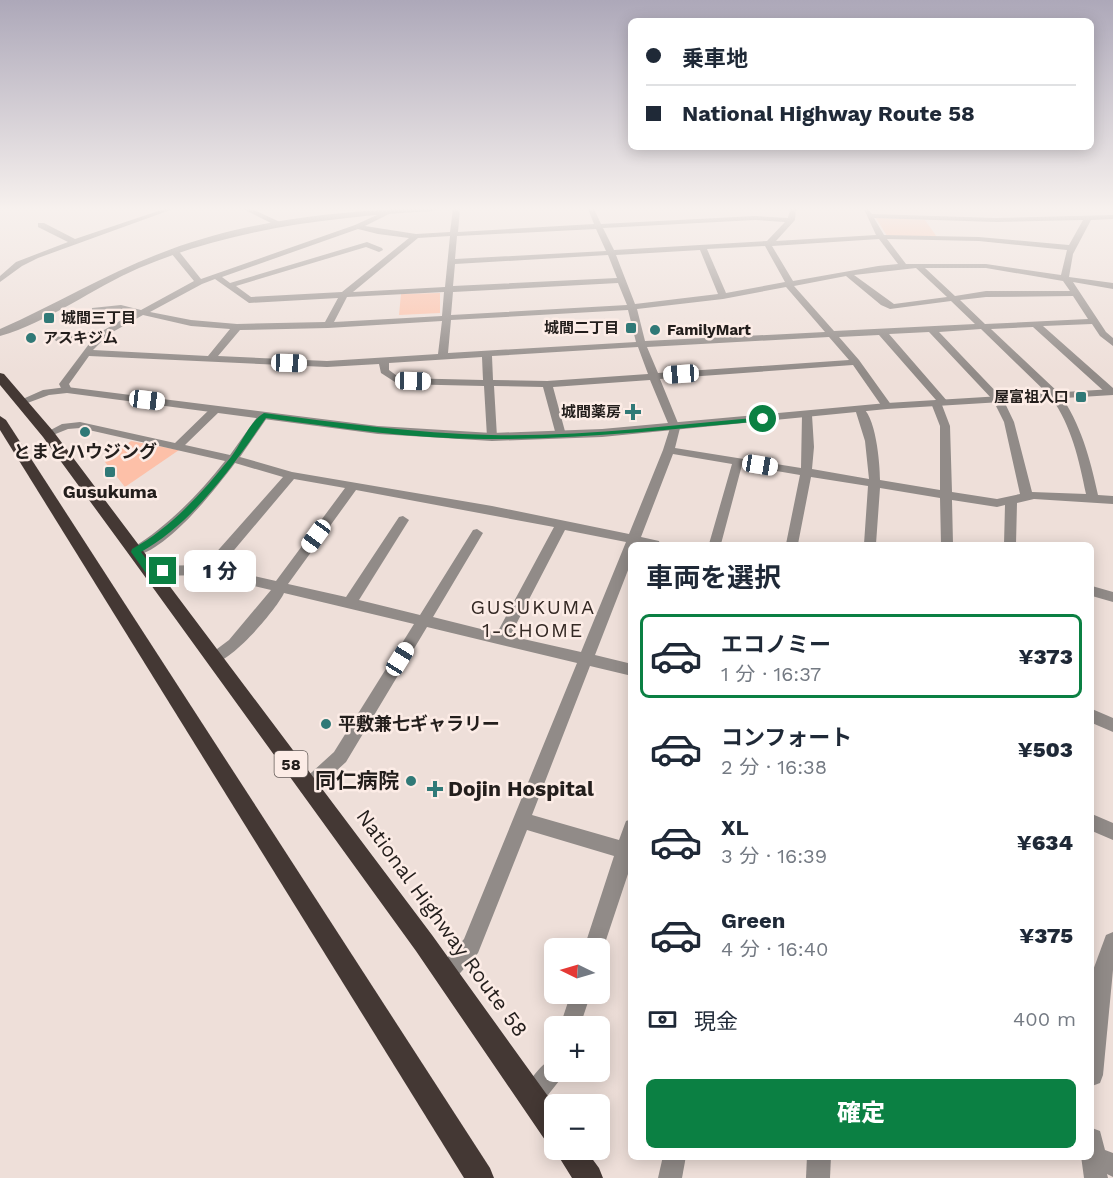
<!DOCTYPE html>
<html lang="ja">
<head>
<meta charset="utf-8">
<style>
  :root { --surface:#fff; --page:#f6f6f7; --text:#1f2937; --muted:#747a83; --line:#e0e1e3; --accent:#0b8043 }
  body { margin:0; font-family:"Work Sans","Noto Sans JP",sans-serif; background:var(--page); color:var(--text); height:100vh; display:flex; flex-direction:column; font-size:22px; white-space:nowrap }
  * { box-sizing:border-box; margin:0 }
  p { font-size:20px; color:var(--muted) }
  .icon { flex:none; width:33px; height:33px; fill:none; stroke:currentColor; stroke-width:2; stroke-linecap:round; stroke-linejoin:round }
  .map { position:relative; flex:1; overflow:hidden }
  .drawer { position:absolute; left:628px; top:542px; width:466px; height:618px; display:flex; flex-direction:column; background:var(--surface); border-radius:9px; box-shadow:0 3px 15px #0003 }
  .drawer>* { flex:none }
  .banner { position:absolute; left:628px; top:18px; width:466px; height:132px; border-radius:9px; box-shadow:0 3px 15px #0003; display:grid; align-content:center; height:132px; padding:0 18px; background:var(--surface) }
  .needle { width:39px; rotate:275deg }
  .controls { position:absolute; left:544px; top:938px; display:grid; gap:12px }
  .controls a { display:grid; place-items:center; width:66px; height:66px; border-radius:9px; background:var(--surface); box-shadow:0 3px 15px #0003; font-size:30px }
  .end { position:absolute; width:27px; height:27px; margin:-14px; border:8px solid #0b8043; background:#fff; box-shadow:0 0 0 3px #fff }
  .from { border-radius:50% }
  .bubble { position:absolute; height:42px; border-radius:9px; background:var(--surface); box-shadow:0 3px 15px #0003; font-size:20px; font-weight:800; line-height:42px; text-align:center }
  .car { position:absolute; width:18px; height:36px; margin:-18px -9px; border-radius:8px; box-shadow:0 0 4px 2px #0007; background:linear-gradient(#fff 24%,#345 0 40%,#fff 0 76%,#345 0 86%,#fff 0) }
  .banner b { display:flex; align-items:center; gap:21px; height:57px; font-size:22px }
  .banner b+b { border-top:2px solid var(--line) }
  .banner i { width:15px; height:15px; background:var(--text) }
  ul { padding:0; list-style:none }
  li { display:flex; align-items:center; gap:18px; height:84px; margin:0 12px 9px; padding:0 6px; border:3px solid transparent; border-radius:9px }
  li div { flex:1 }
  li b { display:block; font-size:22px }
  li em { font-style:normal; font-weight:800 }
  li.active { border-color:var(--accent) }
  li>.icon { width:54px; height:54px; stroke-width:1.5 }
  h2 { padding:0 18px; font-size:27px; line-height:72px }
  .pay { display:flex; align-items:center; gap:15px; height:66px; padding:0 18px; font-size:22px }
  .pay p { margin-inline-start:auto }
  .cta { display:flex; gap:12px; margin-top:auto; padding:12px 18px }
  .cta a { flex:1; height:69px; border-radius:9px; background:var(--accent); color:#fff; font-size:24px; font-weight:800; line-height:69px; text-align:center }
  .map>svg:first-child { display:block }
</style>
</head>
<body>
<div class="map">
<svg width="1113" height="1178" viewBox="0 0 1113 1178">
  <rect width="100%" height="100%" fill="#eedfd9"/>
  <!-- green -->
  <g fill="#fdc0a8">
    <polygon points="876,218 925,220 937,237 887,236"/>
    <polygon points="440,293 440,313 399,315 401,294"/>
    <polygon points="131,441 179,450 125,487 105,462"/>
  </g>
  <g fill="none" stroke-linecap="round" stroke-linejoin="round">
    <!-- minor -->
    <g fill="#918b88" fill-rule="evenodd">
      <polygon points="164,209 173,209 38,258 22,266 0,282 0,276 16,262 68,242 38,227 38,223 44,223 75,239"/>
      <polygon points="243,209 252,209 280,222 273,224"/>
      <path d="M390,209h9l-34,17 51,8 34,-2 3,-23h7l-2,23 136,-8 -6,-15h6l7,15 154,-8 33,2 2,-9h6l-1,11 -19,21 100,-6 -12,-26h4l4,5 124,4 117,-3v4l-22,1 -18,34 -4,23 44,6v6l-40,-7 33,50 7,6v8l-13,-10 -8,-12 -49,2 70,62v7l-6,-1 -74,-67 -42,2 68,64c22,31 31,65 39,102l15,1v8l-79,-5 -17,4 -1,41h-12l1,-39 -8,2 -45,-7 1,44h-12l-1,-46 -60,-10 -4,56h-12l4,-58 -57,-9 -13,67h-12l14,-69 -58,-10 -21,79h-12l23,-80 -59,-10 -32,83 18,4 1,3h-28v16l-37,95 37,9v12l-42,-10 -58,149 87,25 7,-19 6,-2v43l-31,93 -1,-7h-16l30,-92 -87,-26 -49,123 -25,28 -7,3 -7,-3 -3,-7 3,-7 25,-28 113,-276 -150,-36 -81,135 -33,30 -6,3 -6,-3 -2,-5 2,-5 33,-30 80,-128 -130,-31c-7,16 -58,76 -75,70l-2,-4 2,-4 20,-15 42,-50 -62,-15 -59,1 -7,-5 7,-5 55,-1 78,-88 -48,-14c-21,28 -65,84 -99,93l-6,-4 1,-3c38,-24 67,-54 94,-88l-145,-33 -12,1 -20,8 -5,-3 19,-10 18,-2 95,21 37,-36h8v4l-35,34 45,10 30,-42 4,-1 5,3 -29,42 52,15 200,34 137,28 34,-84 7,-22 -20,-48 -97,7 13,48 -5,3 -5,-3 -13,-48 -49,-1 3,51 -5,3 -5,-3 -3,-51 -86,-2 -17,-11 -2,-9 -52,3 -238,-11 -20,28 3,6 -1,2 -4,1 -4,-1 -4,-8 36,-48 -37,6 -5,-3 2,-2 49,-7 30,-17 -13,-2 -26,2 -3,-1v-4l29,-3 20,5 53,-29 -23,-28v-4h6l24,30 154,-54zM874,218l122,4 87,-2 -14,25 -90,-8 -95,-2zM755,220l30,2 -18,19 -153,9 -11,-22zM358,229l20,5 31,4 -67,54 -91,5 -15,-11 130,-39 13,5 4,-2 -1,-2 -15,-6 -137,41 -8,-6zM596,229l10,22 -151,8 2,-23zM450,236l-5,51 -92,5 65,-54zM879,239l19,25 -20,2 -85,15 -21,-35zM887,239l92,2 88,9 -6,25 -75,-11h-80zM765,246l20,36 -59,11 -19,-44zM700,250l18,44 -83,10 -19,-49zM608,255l9,23 -164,8 2,-22zM916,268l31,29 -53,7 -40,-29zM925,268h61l77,13 7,10h-84l-31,5zM846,276l35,29 9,4 61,-8 24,23 -141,7 -40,-45zM215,279l34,24 89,-5 -13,24 -88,2 -46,-4 -41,-8 52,-28zM618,283l9,22 -176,10 2,-23zM786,287l39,45 -180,9 -8,-32 86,-10zM444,292l-2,24 -108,6 13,-25zM1073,296l15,23 -103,5 -25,-24 26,-3zM628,310l8,32 -188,11 3,-33zM143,315l48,11 39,3 -22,27 -115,-6 16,-16zM442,321l-4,33 -111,7 -109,-5 22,-26 88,-2zM981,329l70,68c21,30 28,63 35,97l-54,-2 -18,-70 -11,-23 -64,-67zM929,332l64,68 11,22 16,72 -23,5 -45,-7 -2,-66 -8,-21 6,-3 -59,-68zM879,335l57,65 -5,3 9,23v64l-60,-10c0,-16 -4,-67 -20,-74l-5,3 10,32 4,38 -57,-10 2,-22 -2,-32 -5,-3 -5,3 -1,53 -126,-20 5,-20 -20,-49 193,-14 30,43h8l1,-2 -33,-46 -20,-23zM829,337l20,23 -191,13 -11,-26zM638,347l10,27 -101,7 -54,-1 -1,-24zM482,357l1,23 -83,-2 -11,-8v-7zM294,479l51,9 -69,93 -57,-13zM356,490l198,37 -57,106 -64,-16 50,-84 -6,-4 -4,1 -53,85 -61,-15 50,-80 -6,-4 -4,1 -53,80 -58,-13zM565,530l61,12 -45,110 -71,-16z"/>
      <polygon points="1092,586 1113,592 1113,602 1092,596"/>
      <polygon points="1092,709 1113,718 1113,732 1092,723"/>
      <polygon points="1092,814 1113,823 1113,840 1092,831"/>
      <polygon points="1113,932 1113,970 1103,1075 1100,1083 1092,1086 1092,973 1106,935"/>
      <polygon points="571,993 591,993 580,1026 560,1026"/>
      <path d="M555,1057v14h10l-2,5 -23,29 -8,3 -8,-3 -3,-8c6,-14 20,-34 34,-40z"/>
      <polygon points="1092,1128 1100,1131 1105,1150 1113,1153 1113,1177 1107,1174 1108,1178 1084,1178 1081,1156 1092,1156"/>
      <polygon points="663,1156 686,1156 682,1178 658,1178"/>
      <polygon points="807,1156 831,1156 830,1178 806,1178"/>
    </g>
    <!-- tertiary -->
    <g fill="#918b88" fill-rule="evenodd">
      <path d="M397,209h40l-4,2c-102,6 -199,17 -294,57 -46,20 -90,54 -139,68v-7c57,-25 111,-58 169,-79 73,-27 151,-37 228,-41z"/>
      <polygon points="67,387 378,426 492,433 602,429 887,403 1113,389 1113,395 887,409 602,437 492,441 378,434 67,393 49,395 22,405 16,402 43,390"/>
    </g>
    <!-- trunk -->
    <g fill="#443834" fill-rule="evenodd">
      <polygon points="0,373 4,374 53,431 432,935 555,1106 555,1144 545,1140 416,951 130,556 43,437 0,385"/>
      <polygon points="0,416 6,420 490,1168 494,1178 464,1178 0,430"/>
      <polygon points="555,1146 555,1149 585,1149 599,1168 603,1178 572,1178 554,1149"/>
    </g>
  </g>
  <!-- sky -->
  <linearGradient id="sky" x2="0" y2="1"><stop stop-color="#ada8b9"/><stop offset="0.56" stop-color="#f7f1ee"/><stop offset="1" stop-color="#f7f1ee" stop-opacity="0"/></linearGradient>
  <rect width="1113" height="373" fill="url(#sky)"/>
  <!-- route -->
  <path fill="#0b8043" d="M264,413c75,10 150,20 227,22 90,2 182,-10 272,-18l4,2 -4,2c-90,8 -179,18 -269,18 -76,1 -153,-11 -228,-21 -33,48 -73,105 -125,134l11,15h11l5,4 -5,3 -17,-1 -15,-21 1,-3c39,-21 71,-57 99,-92 10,-13 19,-36 33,-44z"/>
  <!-- markers -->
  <g fill="#307977" stroke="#fcece6" stroke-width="2">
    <rect x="43" y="312" width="12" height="12" rx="3"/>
    <rect x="625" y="322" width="12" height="12" rx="3"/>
    <circle cx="655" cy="330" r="6"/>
    <circle cx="31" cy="338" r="6"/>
    <rect x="1075" y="391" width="12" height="12" rx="3"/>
    <path d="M630 403h6v6h6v6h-6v6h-6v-6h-6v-6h6z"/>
    <circle cx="85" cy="432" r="6"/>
    <rect x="104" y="466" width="12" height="12" rx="3"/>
    <circle cx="326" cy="724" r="6"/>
    <circle cx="411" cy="781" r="6"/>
    <path d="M432 780h6v6h6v6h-6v6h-6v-6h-6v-6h6z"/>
  </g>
  <g text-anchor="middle" stroke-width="5" stroke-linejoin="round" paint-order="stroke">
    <!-- far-poi labels -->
    <g font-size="15" font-weight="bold" fill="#231e1c" stroke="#fcece6" text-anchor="start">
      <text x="61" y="323">城間三丁目</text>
      <text x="619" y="333" text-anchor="end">城間二丁目</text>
      <text x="667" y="335">FamilyMart</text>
      <text x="43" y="343">アスキジム</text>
      <text x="1069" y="402" text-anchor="end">屋富祖入口</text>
      <text x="621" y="417" text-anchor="end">城間薬房</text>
    </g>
    <!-- shield labels -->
    <rect fill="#fcece6" stroke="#645c59" stroke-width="1.5" x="274.5" y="751" width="33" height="26" rx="4.5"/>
    <g font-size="16" font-weight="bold" fill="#231e1c">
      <text x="291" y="770">58</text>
    </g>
    <!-- poi labels -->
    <g font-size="18" font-weight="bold" fill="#231e1c" stroke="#fcece6">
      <text x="85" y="458">とまとハウジング</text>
      <text x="110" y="498">Gusukuma</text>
      <text x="338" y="730" text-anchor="start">平敷兼七ギャラリー</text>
    </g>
    <!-- neighbourhood labels -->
    <g font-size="20" letter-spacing="1.5" fill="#342924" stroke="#fcece6">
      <text x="533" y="614">GUSUKUMA<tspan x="533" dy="23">1-CHOME</tspan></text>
    </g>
    <!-- near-poi labels -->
    <g font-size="21" font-weight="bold" fill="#231e1c" stroke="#fcece6" text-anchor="end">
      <text x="399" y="788">同仁病院</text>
      <text x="448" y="796" text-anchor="start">Dojin Hospital</text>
    </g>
    <!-- near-street labels -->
    <g font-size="21" fill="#231e1c" stroke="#fcece6">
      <text transform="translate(442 923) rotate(54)" y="7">National Highway Route 58</text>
    </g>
  </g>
</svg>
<div class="controls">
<a><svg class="needle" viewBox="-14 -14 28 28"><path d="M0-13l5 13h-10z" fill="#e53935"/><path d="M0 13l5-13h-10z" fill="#747a83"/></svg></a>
<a>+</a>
<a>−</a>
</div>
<i class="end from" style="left:763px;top:419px"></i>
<i class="end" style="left:163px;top:571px"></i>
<div class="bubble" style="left:184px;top:550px;width:72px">1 分</div>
<i class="car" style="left:289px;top:363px;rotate:92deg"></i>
<i class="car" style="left:681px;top:374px;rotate:266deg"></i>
<i class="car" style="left:413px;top:381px;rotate:91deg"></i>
<i class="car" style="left:147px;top:400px;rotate:97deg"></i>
<i class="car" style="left:760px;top:465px;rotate:99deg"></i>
<i class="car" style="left:316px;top:536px;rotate:216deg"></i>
<i class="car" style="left:400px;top:659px;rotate:32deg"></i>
<div class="banner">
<b><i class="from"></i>乗車地</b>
<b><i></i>National Highway Route 58</b>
</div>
<section class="drawer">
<h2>車両を選択</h2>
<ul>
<li class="active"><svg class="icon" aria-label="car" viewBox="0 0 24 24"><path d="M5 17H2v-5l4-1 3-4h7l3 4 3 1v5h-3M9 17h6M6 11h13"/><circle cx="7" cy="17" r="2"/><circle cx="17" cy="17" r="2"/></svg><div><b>エコノミー</b><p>1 分 · 16:37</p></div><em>¥373</em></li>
<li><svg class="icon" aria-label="car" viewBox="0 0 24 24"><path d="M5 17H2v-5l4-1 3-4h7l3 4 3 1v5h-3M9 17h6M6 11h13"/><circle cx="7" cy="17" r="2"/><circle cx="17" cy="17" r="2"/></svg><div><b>コンフォート</b><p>2 分 · 16:38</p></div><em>¥503</em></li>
<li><svg class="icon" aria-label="car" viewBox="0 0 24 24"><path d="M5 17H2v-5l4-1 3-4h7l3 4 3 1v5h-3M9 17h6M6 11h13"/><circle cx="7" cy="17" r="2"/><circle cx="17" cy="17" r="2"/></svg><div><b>XL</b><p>3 分 · 16:39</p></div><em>¥634</em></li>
<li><svg class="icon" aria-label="car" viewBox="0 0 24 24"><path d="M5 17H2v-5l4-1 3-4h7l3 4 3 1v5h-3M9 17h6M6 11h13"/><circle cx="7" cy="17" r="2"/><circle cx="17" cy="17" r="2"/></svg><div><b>Green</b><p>4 分 · 16:40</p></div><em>¥375</em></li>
</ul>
<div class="pay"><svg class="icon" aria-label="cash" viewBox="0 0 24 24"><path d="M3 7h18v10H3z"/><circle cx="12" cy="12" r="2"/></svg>現金<p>400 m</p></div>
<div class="cta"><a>確定</a></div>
</section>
</div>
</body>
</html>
